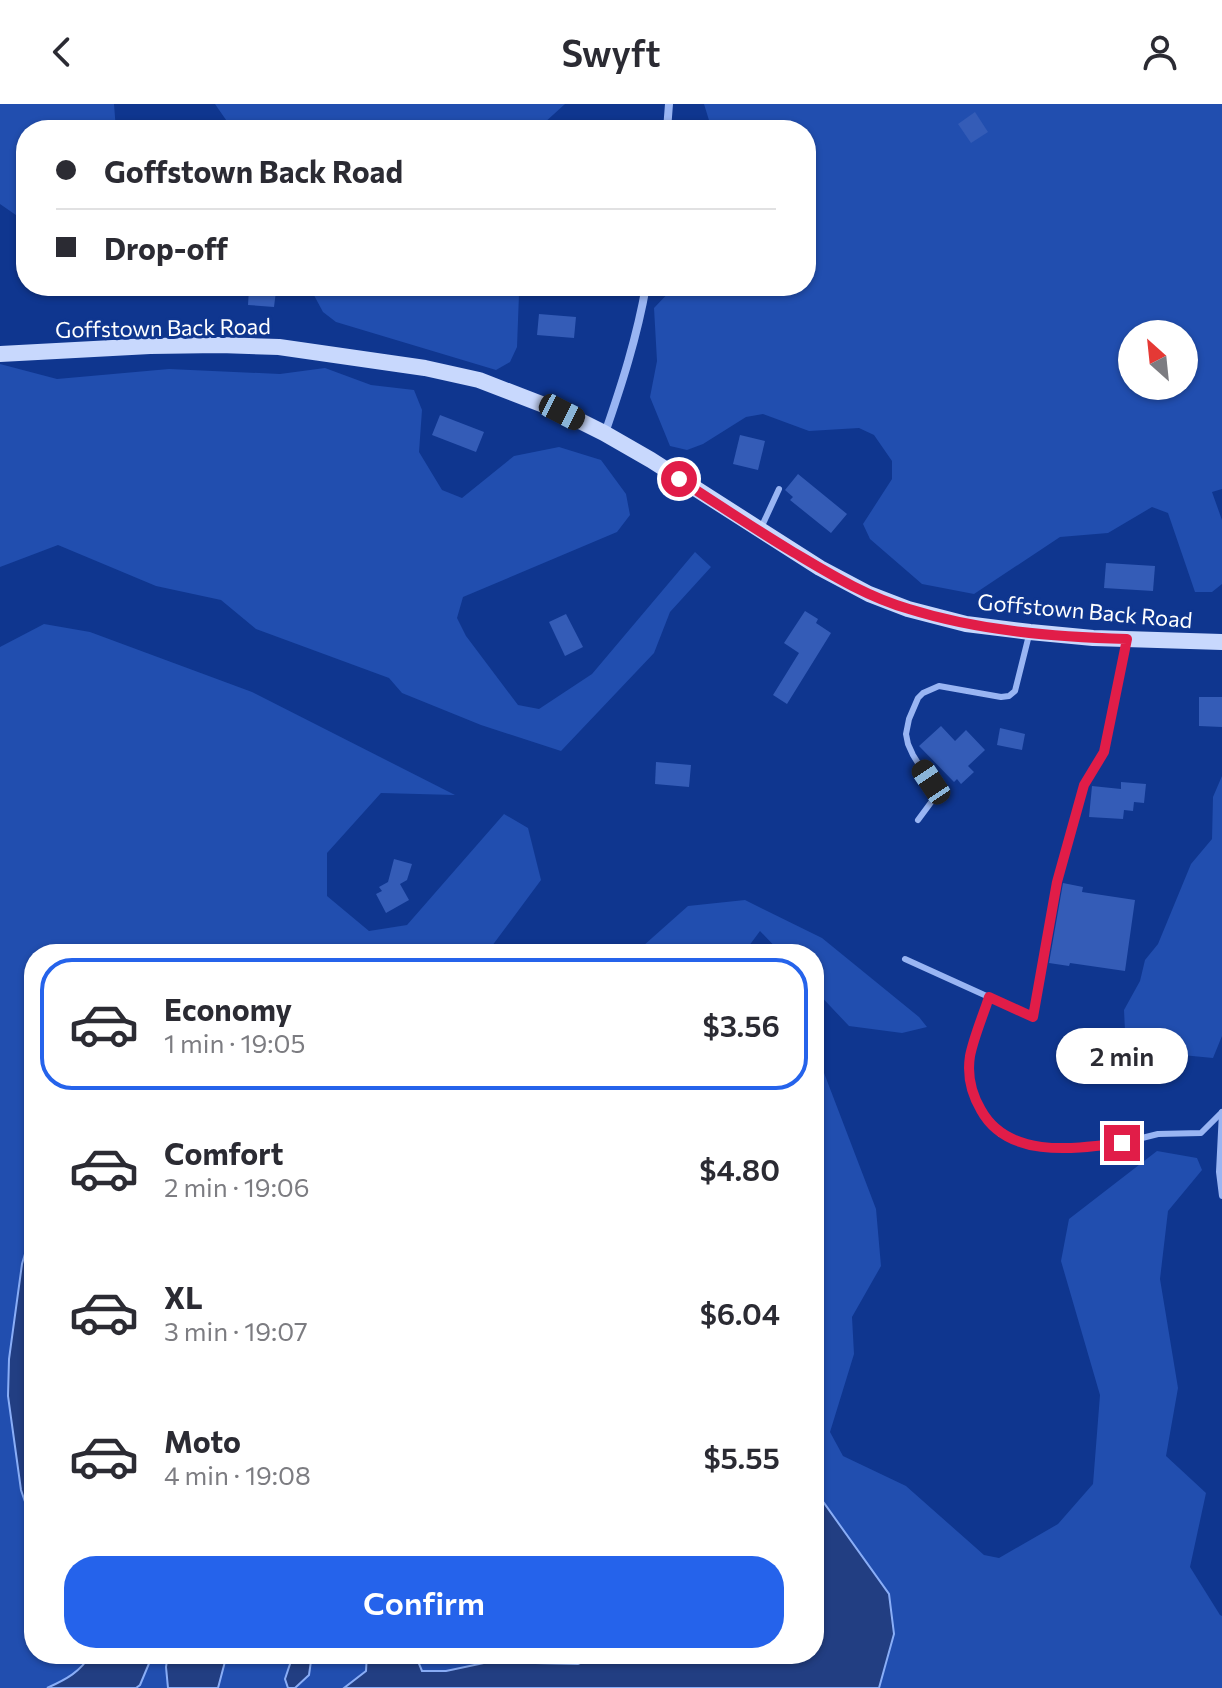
<!DOCTYPE html>
<html lang="en">
<head>
<meta charset="utf-8">
<style>
  :root { --surface:#fff; --page:#f7f7f7; --text:#2b2b33; --muted:#7c7c81; --line:#e1e1e2; --accent:#2563eb }
  body { margin:0; font-family:Commissioner,sans-serif; background:var(--page); color:var(--text); height:100vh; display:flex; flex-direction:column; font-size:30px; white-space:nowrap }
  * { box-sizing:border-box; margin:0 }
  p { font-size:26px; color:var(--muted) }
  .icon { flex:none; width:44px; height:44px; fill:none; stroke:currentColor; stroke-width:2; stroke-linecap:round; stroke-linejoin:round }
  .map { position:relative; flex:1; overflow:hidden }
  .drawer { position:absolute; left:24px; top:840px; width:800px; height:720px; display:flex; flex-direction:column; background:var(--surface); border-radius:32px; box-shadow:0 2px 6px #0004 }
  .drawer>* { flex:none }
  .top-card { position:absolute; left:16px; top:16px; width:800px; height:176px; border-radius:32px; box-shadow:0 2px 6px #0004; display:grid; align-content:center; height:176px; padding:0 40px; background:var(--surface) }
  .needle { width:52px; rotate:333deg }
  .tools { position:absolute; left:1118px; top:216px; display:grid; gap:16px }
  .tools a { display:grid; place-items:center; width:80px; height:80px; border-radius:50%; background:var(--surface); box-shadow:0 2px 6px #0004; font-size:40px }
  .end { position:absolute; width:36px; height:36px; margin:-18px; border:10px solid #e11d48; background:#fff; box-shadow:0 0 0 4px #fff }
  .from { border-radius:50% }
  .bubble { position:absolute; height:56px; border-radius:28px; background:var(--surface); box-shadow:0 2px 6px #0004; font-size:26px; font-weight:600; line-height:56px; text-align:center }
  .car { position:absolute; width:24px; height:48px; margin:-24px -12px; border-radius:10px; box-shadow:0 0 6px 2px #0007; background:linear-gradient(#222 24%,#8ab4d8 0 40%,#222 0 76%,#8ab4d8 0 86%,#222 0) }
  .top-card b { display:flex; align-items:center; gap:28px; height:76px; font-size:30px }
  .top-card b+b { border-top:2px solid var(--line) }
  .top-card i { width:20px; height:20px; background:var(--text) }
  ul { padding:14px 0 0; list-style:none }
  li { display:flex; align-items:center; gap:24px; height:132px; margin:0 16px 12px; padding:0 24px; border:4px solid transparent; border-radius:32px }
  li div { flex:1 }
  li b { display:block; font-size:30px }
  li em { font-style:normal; font-weight:600 }
  li.active { border-color:var(--accent) }
  li>.icon { width:72px; height:72px; stroke-width:1.5 }
  .action { display:flex; gap:16px; margin-top:auto; padding:16px 40px }
  .action a { flex:1; height:92px; border-radius:32px; background:var(--accent); color:#fff; font-size:32px; font-weight:600; line-height:92px; text-align:center }
  header { display:flex; justify-content:space-between; align-items:center; height:104px; padding:0 40px; background:var(--surface); font-size:36px; font-weight:600 }
  .map>svg:first-child { display:block }
</style>
</head>
<body>
<header><svg class="icon" aria-label="back" viewBox="0 0 24 24"><path d="M15 5l-7 7 7 7"/></svg>Swyft<svg class="icon" aria-label="person" viewBox="0 0 24 24"><circle cx="12" cy="8" r="4"/><path d="M4 21q1-7 8-7t8 7"/></svg></header>
<div class="map">
<svg width="1222" height="1584" viewBox="0 0 1222 1584">
  <rect width="100%" height="100%" fill="#0f368f"/>
  <!-- green -->
  <g fill="#214eaf" fill-rule="evenodd">
    <polygon points="0,0 114,0 116,26 26,26 26,118 0,100"/>
    <polygon points="215,0 565,0 543,20 544,26 233,26"/>
    <path d="M704,0h518v385l-10,3 10,28v64l-10,8h-17l-27,-79 -16,-6 -44,26 -48,4 -86,57 -52,-10 -52,-45 -7,-15 29,-45v-18l-18,-26 -15,-7 -50,3 -46,-17 -17,3 -43,27 -16,6 -17,-4 -20,-49 7,-36 -3,-53 21,-22h131v-156h-94zM1132,230h52v52h-52z"/>
    <polygon points="309,182 530,182 519,190 517,243 510,258 496,266 336,218 323,208"/>
    <polygon points="0,260 57,275 169,265 280,270 325,264 371,281 414,286 422,306 419,348 442,386 462,394 514,352 559,343 601,356 626,390 630,411 617,428 463,493 457,514 466,532 518,601 539,605 592,570 695,448 711,463 670,508 654,549 561,647 481,621 402,589 389,574 256,525 221,496 156,482 58,441 0,463"/>
    <path d="M44,520l46,8 162,60 203,103 -74,-2 -54,60v43l42,35 38,-6 97,-111 24,14 13,52 -55,74h-452v270l-12,40 -13,95 -1,37 13,94 13,38v126h57c-9,15 -27,31 -45,34 -15,0 -31,0 -46,0v-1041z"/>
    <polygon points="1222,672 1222,932 1213,954 1182,951 1125,927 1124,906 1140,877 1145,856 1158,840 1191,760 1212,735 1213,693"/>
    <polygon points="745,796 822,834 919,913 927,923 902,929 849,922 814,885 814,850 782,850 760,827 743,850 634,850 688,802"/>
    <polygon points="814,952 821,961 876,1105 881,1162 852,1213 854,1250 830,1328 843,1352 906,1382 984,1451 999,1454 1058,1420 1093,1380 1100,1291 1061,1157 1069,1115 1157,1047 1197,1054 1202,1066 1168,1107 1160,1175 1178,1284 1166,1352 1206,1389 1190,1463 1220,1511 1222,1512 1222,1584 879,1584 894,1530 889,1490 824,1399 814,1388"/>
    <polygon points="153,1550 168,1550 166,1563 168,1584 136,1584 140,1581"/>
    <polygon points="227,1550 291,1550 290,1560 285,1575 288,1584 218,1584"/>
    <polygon points="312,1550 367,1550 366,1567 344,1584 295,1584 309,1571"/>
    <polygon points="415,1550 675,1550 651,1553 611,1555 596,1552 578,1560 535,1559 512,1553 446,1567 422,1567"/>
  </g>
  <!-- water -->
  <g fill="#223e82" stroke="#8aaef7" stroke-width="2">
    <polygon points="34,1120 34,1424 21,1386 8,1292 9,1255 22,1160"/>
    <polygon points="814,1388 824,1399 889,1490 894,1530 879,1584 344,1584 366,1567 367,1550 415,1550 422,1567 446,1567 512,1553 535,1559 578,1560 596,1552 611,1555 651,1553 675,1550 814,1550"/>
    <path d="M91,1550h62l-13,31 -4,3h-89c20,-9 33,-16 44,-34z"/>
    <polygon points="168,1550 227,1550 218,1584 168,1584 166,1563"/>
    <polygon points="291,1550 312,1550 309,1571 295,1584 288,1584 285,1575 290,1560"/>
  </g>
  <!-- building -->
  <g fill="#345cb7">
    <polygon points="975,8 988,28 971,39 958,20"/>
    <polygon points="249,185 276,187 274,203 248,201"/>
    <polygon points="539,210 576,213 574,234 537,231"/>
    <polygon points="440,311 484,328 476,348 432,331"/>
    <polygon points="740,331 765,337 758,366 733,360"/>
    <polygon points="798,370 847,410 831,429 790,396 793,393 785,386"/>
    <polygon points="1106,459 1155,462 1153,487 1104,484"/>
    <polygon points="805,507 818,515 816,519 831,529 787,600 773,591 799,549 784,539"/>
    <polygon points="566,510 583,543 565,552 549,518"/>
    <polygon points="1199,593 1222,593 1222,623 1199,622"/>
    <polygon points="941,622 955,637 966,626 985,646 968,662 974,668 961,680 957,675 954,678 919,642"/>
    <polygon points="1000,624 1025,630 1022,646 997,641"/>
    <polygon points="656,658 691,661 689,683 655,680"/>
    <polygon points="1121,678 1146,680 1144,699 1134,698 1133,707 1124,706 1123,715 1089,713 1092,682 1121,685"/>
    <polygon points="394,755 412,760 407,776 400,780 409,796 386,809 376,790 382,787 379,783 388,778"/>
    <polygon points="1063,779 1083,783 1082,788 1135,796 1125,867 1070,859 1069,862 1049,859"/>
  </g>
  <g fill="none" stroke-linecap="round" stroke-linejoin="round">
    <!-- lane -->
    <g stroke="#99b5f3" stroke-width="6">
      <polyline points="761,424 779,385"/>
      <polyline points="918,716 935,693 934,685 913,651 908,640 906,630 909,615 918,594 923,589 939,582 1001,593 1009,592 1015,587 1029,531"/>
      <polyline points="905,855 1033,913 1057,778 1084,681 1104,648 1127,535"/>
      <polyline points="989,893 970,953 969,975 975,995 986,1015 1000,1030 1032,1042 1076,1044 1122,1039 1158,1030 1201,1029 1222,1008"/>
      <polyline points="1222,1008 1219,1068 1222,1092"/>
    </g>
    <!-- street -->
    <g stroke="#99b5f3" stroke-width="8">
      <polyline points="667,26 669,0"/>
      <path d="M605,329c17,-49 32,-96 41,-147"/>
    </g>
    <!-- secondary -->
    <polyline stroke="#c8d8fd" stroke-width="16" points="0,250 150,242 220,241 279,243 425,264 479,276 562,308 604,329 651,356 820,464 869,490 908,505 966,520 1030,528 1093,534 1222,538"/>
  </g>
  <g fill="none" stroke-linecap="round" stroke-linejoin="round">
    <!-- route -->
    <path stroke="#e11d48" stroke-width="10" d="M679,375c38,25 76,50 114,73 37,22 74,45 116,57 70,22 146,28 218,30l-23,113 -20,33 -27,97 -24,135 -44,-20c-6,19 -15,39 -19,59 -3,19 1,37 11,54 27,49 93,39 141,33"/>
  </g>
  <g text-anchor="middle" stroke-width="6" stroke-linejoin="round" paint-order="stroke">
    <!-- street labels -->
    <g font-size="22" fill="#fff" stroke="#0f368f">
      <text transform="translate(163 224) rotate(-1)" y="8">Goffstown Back Road</text>
      <text transform="translate(1085 507) rotate(5)" y="8">Goffstown Back Road</text>
    </g>
  </g>
</svg>
<div class="tools">
<a><svg class="needle" viewBox="-14 -14 28 28"><path d="M0-13l5 13h-10z" fill="#e53935"/><path d="M0 13l5-13h-10z" fill="#7c7c81"/></svg></a>
</div>
<i class="end from" style="left:679px;top:375px"></i>
<i class="end" style="left:1122px;top:1039px"></i>
<div class="bubble" style="left:1056px;top:924px;width:132px">2 min</div>
<i class="car" style="left:562px;top:308px;rotate:117deg"></i>
<i class="car" style="left:931px;top:678px;rotate:326deg"></i>
<div class="top-card">
<b><i class="from"></i>Goffstown Back Road</b>
<b><i></i>Drop-off</b>
</div>
<section class="drawer">
<ul>
<li class="active"><svg class="icon" aria-label="car" viewBox="0 0 24 24"><path d="M5 17H2v-5l4-1 3-4h7l3 4 3 1v5h-3M9 17h6M6 11h13"/><circle cx="7" cy="17" r="2"/><circle cx="17" cy="17" r="2"/></svg><div><b>Economy</b><p>1 min · 19:05</p></div><em>$3.56</em></li>
<li><svg class="icon" aria-label="car" viewBox="0 0 24 24"><path d="M5 17H2v-5l4-1 3-4h7l3 4 3 1v5h-3M9 17h6M6 11h13"/><circle cx="7" cy="17" r="2"/><circle cx="17" cy="17" r="2"/></svg><div><b>Comfort</b><p>2 min · 19:06</p></div><em>$4.80</em></li>
<li><svg class="icon" aria-label="car" viewBox="0 0 24 24"><path d="M5 17H2v-5l4-1 3-4h7l3 4 3 1v5h-3M9 17h6M6 11h13"/><circle cx="7" cy="17" r="2"/><circle cx="17" cy="17" r="2"/></svg><div><b>XL</b><p>3 min · 19:07</p></div><em>$6.04</em></li>
<li><svg class="icon" aria-label="car" viewBox="0 0 24 24"><path d="M5 17H2v-5l4-1 3-4h7l3 4 3 1v5h-3M9 17h6M6 11h13"/><circle cx="7" cy="17" r="2"/><circle cx="17" cy="17" r="2"/></svg><div><b>Moto</b><p>4 min · 19:08</p></div><em>$5.55</em></li>
</ul>
<div class="action"><a>Confirm</a></div>
</section>
</div>
</body>
</html>
